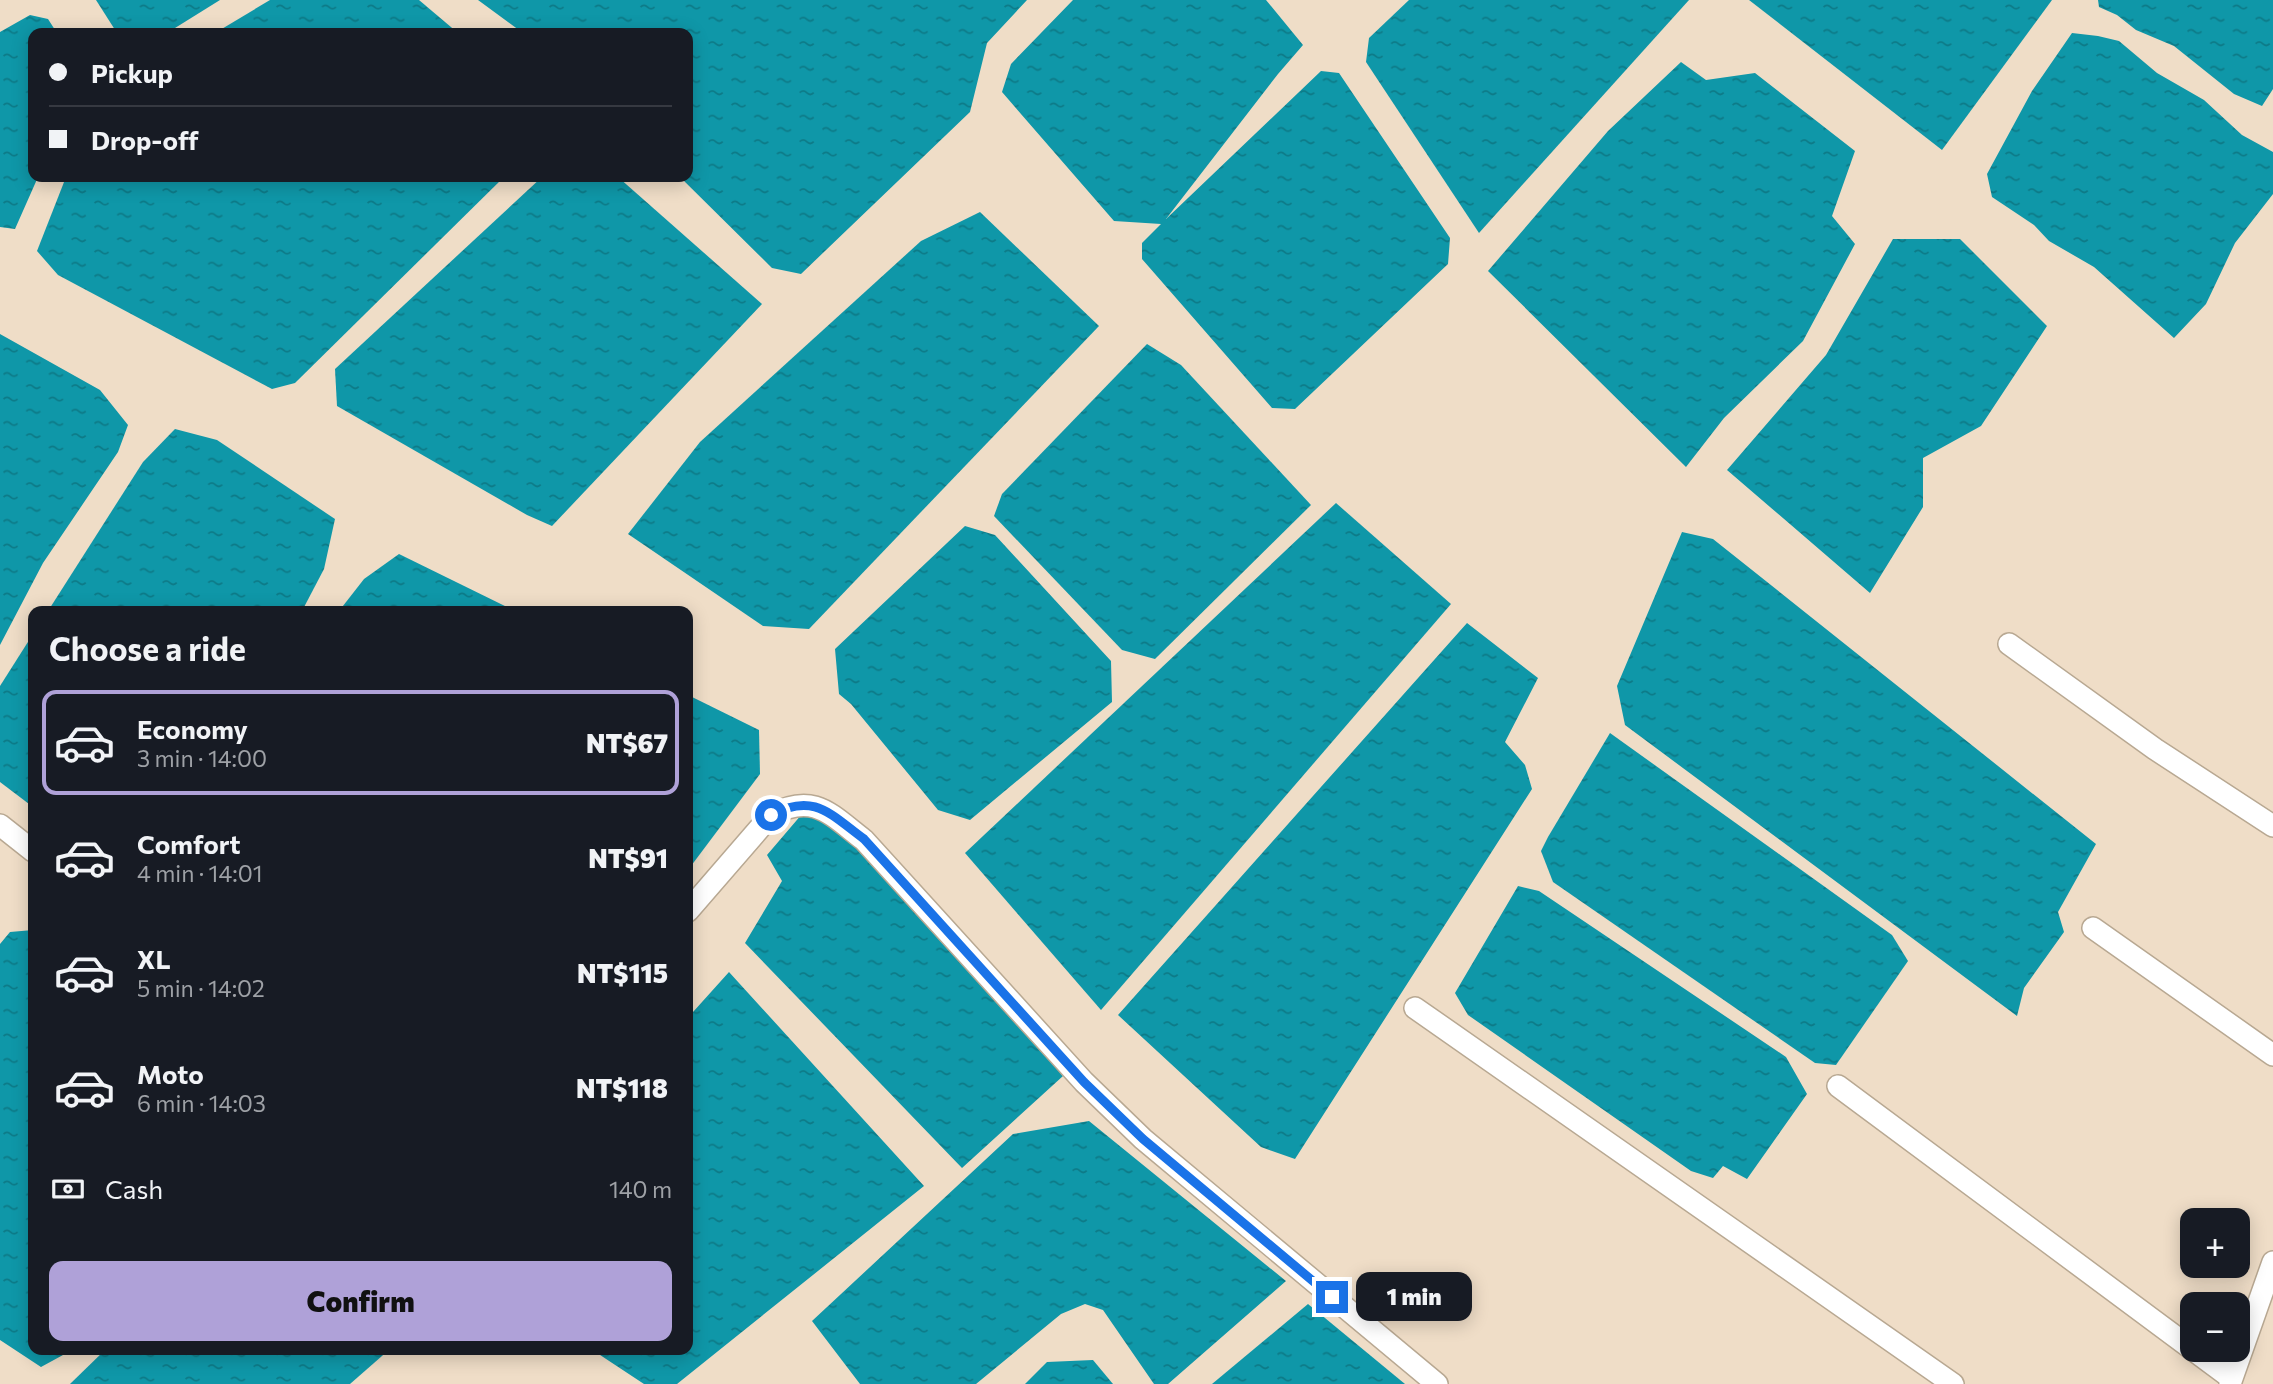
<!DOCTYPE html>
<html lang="en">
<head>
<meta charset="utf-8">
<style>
  :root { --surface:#171b24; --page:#20242c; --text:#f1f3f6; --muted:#9ea1a6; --line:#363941; --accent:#afa1d8 }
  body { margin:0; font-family:Commissioner,sans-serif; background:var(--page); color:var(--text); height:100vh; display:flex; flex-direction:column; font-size:26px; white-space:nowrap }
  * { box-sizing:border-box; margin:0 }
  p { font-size:23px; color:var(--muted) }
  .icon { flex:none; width:38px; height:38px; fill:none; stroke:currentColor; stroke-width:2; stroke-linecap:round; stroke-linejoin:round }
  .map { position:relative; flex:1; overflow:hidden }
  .sheet { position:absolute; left:28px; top:606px; width:665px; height:749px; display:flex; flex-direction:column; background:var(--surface); border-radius:14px; box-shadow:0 4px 18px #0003 }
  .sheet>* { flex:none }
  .banner { position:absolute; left:28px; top:28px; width:665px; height:154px; border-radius:14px; box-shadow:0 4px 18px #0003; display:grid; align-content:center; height:154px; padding:0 21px; background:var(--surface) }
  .fabs { position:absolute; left:2180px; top:1208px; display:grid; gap:14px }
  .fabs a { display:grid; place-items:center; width:70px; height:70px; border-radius:14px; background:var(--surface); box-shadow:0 4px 18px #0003; font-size:35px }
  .end { position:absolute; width:32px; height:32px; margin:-16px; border:9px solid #1a73e8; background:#fff; box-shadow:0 0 0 4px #fff }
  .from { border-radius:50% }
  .bubble { position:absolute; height:49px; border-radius:14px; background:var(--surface); box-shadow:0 4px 18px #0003; font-size:23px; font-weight:800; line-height:49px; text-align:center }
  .banner b { display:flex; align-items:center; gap:24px; height:66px; font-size:26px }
  .banner b+b { border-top:2px solid var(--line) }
  .banner i { width:18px; height:18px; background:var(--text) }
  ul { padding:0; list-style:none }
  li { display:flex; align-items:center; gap:21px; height:105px; margin:0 14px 10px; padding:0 7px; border:4px solid transparent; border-radius:14px }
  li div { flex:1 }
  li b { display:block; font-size:26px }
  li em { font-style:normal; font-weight:800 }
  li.on { border-color:var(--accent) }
  li>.icon { width:63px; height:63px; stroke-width:1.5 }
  h2 { padding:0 21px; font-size:32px; line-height:84px }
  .pay { display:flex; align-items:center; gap:18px; height:77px; padding:0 21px; font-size:26px }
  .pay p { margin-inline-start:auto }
  .primary-button { display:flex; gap:14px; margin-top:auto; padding:14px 21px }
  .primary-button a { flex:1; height:80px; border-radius:14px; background:var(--accent); color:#111; font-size:28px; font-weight:800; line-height:80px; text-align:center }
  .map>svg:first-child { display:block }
</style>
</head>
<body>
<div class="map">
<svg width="2273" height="1384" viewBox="0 0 2273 1384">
  <defs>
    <pattern id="water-ripples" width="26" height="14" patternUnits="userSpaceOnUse" patternTransform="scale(1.75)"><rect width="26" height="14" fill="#0f97a8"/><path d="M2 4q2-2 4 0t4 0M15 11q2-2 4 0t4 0" fill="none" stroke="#0d7a87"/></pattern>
  </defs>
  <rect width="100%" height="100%" fill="#efddc7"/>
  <!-- water -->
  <g fill="url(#water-ripples)">
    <polygon points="96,0 220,0 167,33 117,33"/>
    <polygon points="270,0 419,0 458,33 215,33"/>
    <polygon points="478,0 1027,0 987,43 970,112 801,274 772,268 680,177 688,177 688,33 523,33"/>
    <polygon points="1073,0 1266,0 1303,45 1278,74 1166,219 1321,71 1339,73 1450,238 1448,264 1295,409 1272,408 1142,259 1142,243 1161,224 1114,221 1002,92 1011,64"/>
    <polygon points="1409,0 1689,0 1479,233 1366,62 1369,38"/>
    <polygon points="1749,0 2052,0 1942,150"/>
    <polygon points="2098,0 2273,0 2273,89 2262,106 2234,94 2174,46 2136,30 2117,15 2099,7"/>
    <polygon points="30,15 48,19 57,33 33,33 33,177 38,177 15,229 0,227 0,32"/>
    <polygon points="2072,33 2098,36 2119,41 2157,73 2204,100 2242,135 2273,152 2273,194 2235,243 2206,304 2174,338 2094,267 2049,241 2034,225 1992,197 1987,174 2032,91"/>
    <polygon points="1681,62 1706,80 1755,73 1855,151 1832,216 1855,244 1803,341 1724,418 1686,467 1488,271 1608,131"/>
    <polygon points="66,177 504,177 295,383 272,389 58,275 37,251"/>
    <polygon points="542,177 618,177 762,304 552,526 527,515 337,406 335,369"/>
    <polygon points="980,212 1099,326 809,629 763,626 628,534 700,442 921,241"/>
    <polygon points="1893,239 1960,239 2047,326 1981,426 1923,458 1923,507 1870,593 1727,470 1826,355"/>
    <polygon points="0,334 100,390 128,425 118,452 43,563 0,645"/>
    <polygon points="1147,344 1181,365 1311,505 1155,659 1122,650 994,516 1002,494"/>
    <polygon points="175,429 217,440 335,519 324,569 302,611 48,611 143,462"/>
    <polygon points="1336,503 1451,604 1101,1010 965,853"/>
    <polygon points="965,526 995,535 1111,661 1112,702 970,820 938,810 851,704 839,694 835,649"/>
    <polygon points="1682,532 1713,539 2096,844 2058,912 2064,932 2024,988 2017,1016 1625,725 1617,686"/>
    <polygon points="399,554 515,611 339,611 364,579"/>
    <polygon points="1467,623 1538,678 1505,742 1525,765 1532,789 1295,1159 1261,1147 1118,1015"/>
    <polygon points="33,634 33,807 0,782 0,686"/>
    <polygon points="688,695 759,730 760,774 688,870"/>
    <polygon points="1610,733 1892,935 1908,961 1836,1065 1815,1063 1553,882 1541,851 1548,837"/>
    <polygon points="826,811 864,840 1063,1076 962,1168 745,943 782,881 767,855 802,814"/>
    <polygon points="1518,886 1539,891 1786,1057 1807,1094 1747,1179 1723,1166 1713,1178 1691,1171 1468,1015 1455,993"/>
    <polygon points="33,930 33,1349 74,1349 41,1367 0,1340 0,944 10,932"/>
    <polygon points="729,972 924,1186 677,1384 644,1384 597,1353 562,1351 560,1349 688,1349 688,1006 693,1012"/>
    <polygon points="1089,1121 1286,1281 1168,1384 1154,1384 1103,1310 1085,1304 1061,1314 976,1384 860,1384 812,1321 1013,1134"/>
    <polygon points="1308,1304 1405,1384 1212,1384"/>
    <polygon points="106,1349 390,1349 350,1384 70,1384"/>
    <polygon points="1093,1360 1113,1384 1025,1384 1047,1362"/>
  </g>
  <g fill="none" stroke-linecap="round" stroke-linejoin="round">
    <!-- service casing -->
    <g stroke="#b8a892" stroke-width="24">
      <g id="service">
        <polyline points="2009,644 2155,749 2273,826"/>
        <polyline points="0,825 33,851"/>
        <path d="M688,911l83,-96c43,-23 59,-1 93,25l220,242 59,57 294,245"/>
        <polyline points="2093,928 2273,1055"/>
        <polyline points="1415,1008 1953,1384"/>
        <polyline points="1838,1086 2231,1378"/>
        <polyline points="2230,1384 2273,1262"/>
      </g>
    </g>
    <!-- service -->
    <use href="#service" stroke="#fff" stroke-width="21"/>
  </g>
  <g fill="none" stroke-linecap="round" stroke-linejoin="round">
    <!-- route -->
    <path stroke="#1a73e8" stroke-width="9" d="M771,815c43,-23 59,-1 93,24l220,243 59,57 189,158"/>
  </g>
</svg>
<div class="fabs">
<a>+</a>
<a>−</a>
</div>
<i class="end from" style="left:771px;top:815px"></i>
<i class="end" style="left:1332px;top:1297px"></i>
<div class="bubble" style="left:1356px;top:1272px;width:116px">1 min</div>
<div class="banner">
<b><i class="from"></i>Pickup</b>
<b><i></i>Drop-off</b>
</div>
<section class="sheet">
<h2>Choose a ride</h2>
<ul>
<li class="on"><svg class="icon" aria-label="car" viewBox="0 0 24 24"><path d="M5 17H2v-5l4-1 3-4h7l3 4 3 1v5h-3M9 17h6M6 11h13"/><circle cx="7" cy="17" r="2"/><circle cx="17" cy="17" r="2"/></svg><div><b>Economy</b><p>3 min · 14:00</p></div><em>NT$67</em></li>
<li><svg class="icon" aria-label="car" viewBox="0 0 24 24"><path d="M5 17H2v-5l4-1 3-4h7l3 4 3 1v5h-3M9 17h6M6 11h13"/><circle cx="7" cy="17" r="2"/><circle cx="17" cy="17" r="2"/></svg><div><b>Comfort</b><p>4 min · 14:01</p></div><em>NT$91</em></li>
<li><svg class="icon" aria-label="car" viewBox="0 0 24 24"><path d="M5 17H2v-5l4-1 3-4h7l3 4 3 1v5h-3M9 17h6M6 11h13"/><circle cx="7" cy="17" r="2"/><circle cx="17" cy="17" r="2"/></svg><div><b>XL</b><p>5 min · 14:02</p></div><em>NT$115</em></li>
<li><svg class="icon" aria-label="car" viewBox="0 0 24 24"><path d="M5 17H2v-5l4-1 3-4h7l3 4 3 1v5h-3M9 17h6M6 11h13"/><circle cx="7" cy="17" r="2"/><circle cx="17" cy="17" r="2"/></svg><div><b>Moto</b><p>6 min · 14:03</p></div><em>NT$118</em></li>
</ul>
<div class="pay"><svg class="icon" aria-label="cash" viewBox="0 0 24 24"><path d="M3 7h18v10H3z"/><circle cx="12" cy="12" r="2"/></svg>Cash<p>140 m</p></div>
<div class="primary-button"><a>Confirm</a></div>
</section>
</div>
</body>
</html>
